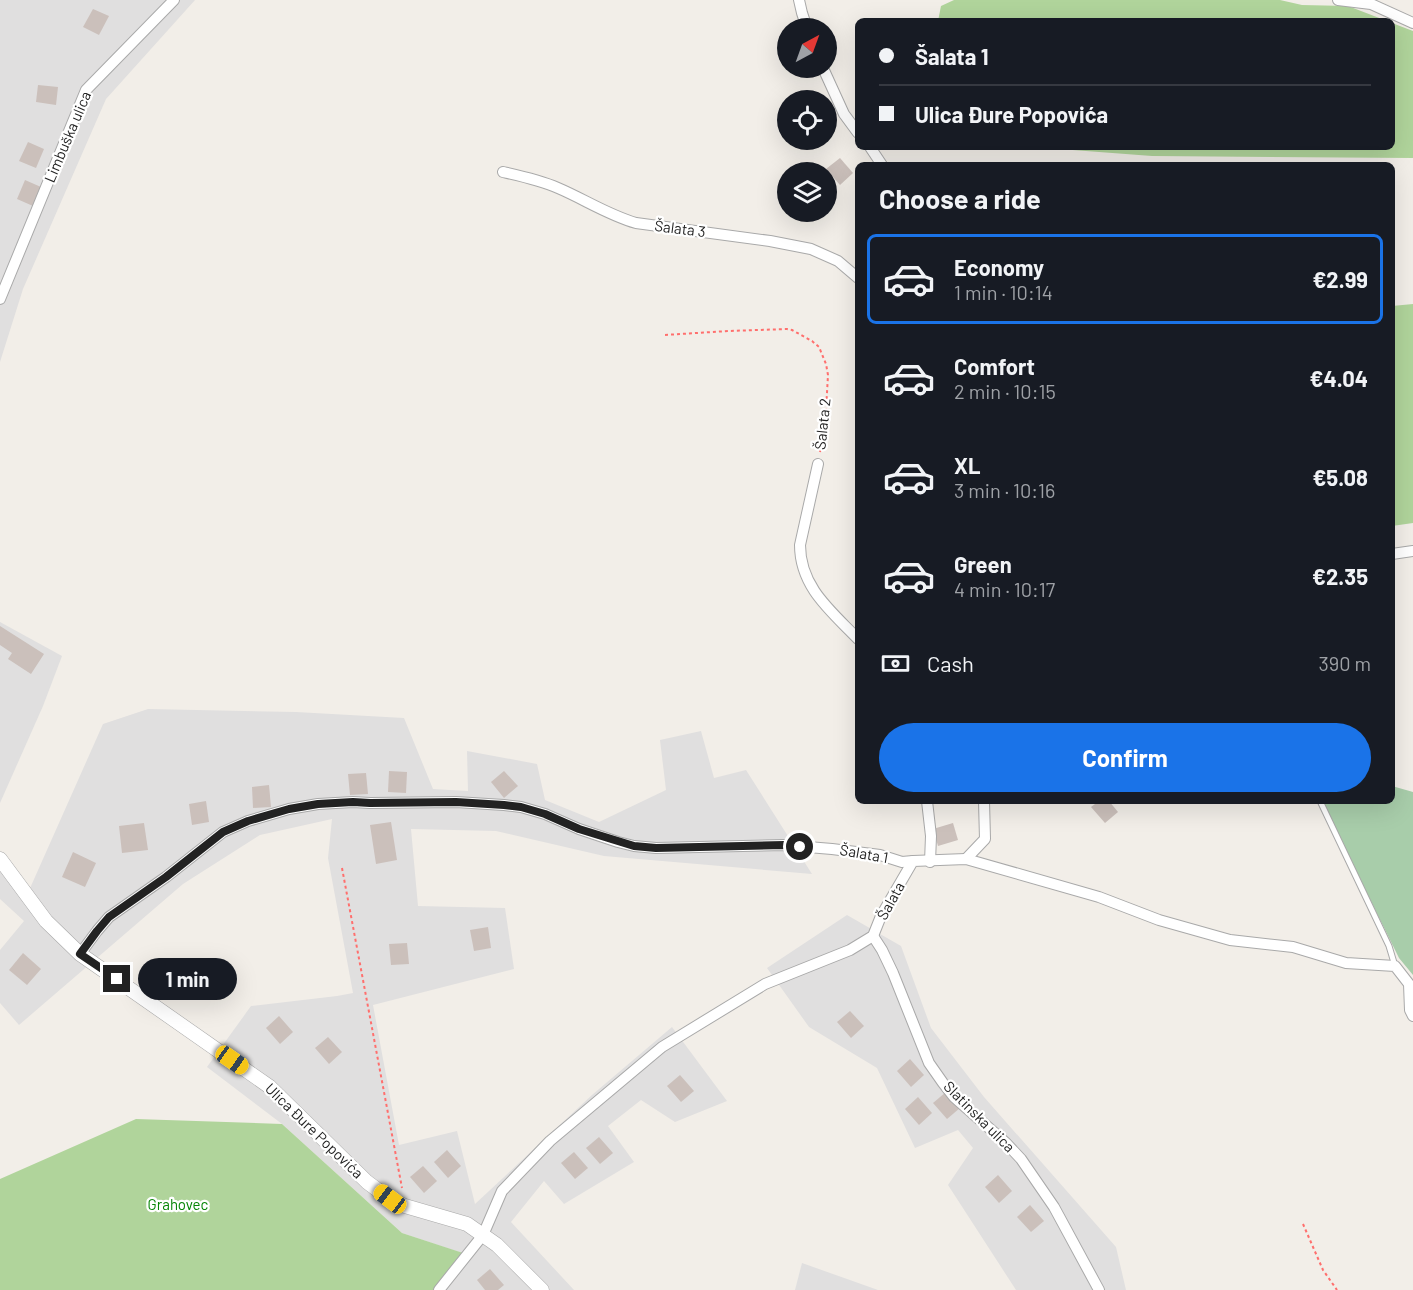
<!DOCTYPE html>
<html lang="en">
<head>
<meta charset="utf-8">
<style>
  :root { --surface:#171b24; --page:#20242c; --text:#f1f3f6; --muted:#9ea1a6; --line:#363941; --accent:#1a73e8 }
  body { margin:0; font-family:Barlow,sans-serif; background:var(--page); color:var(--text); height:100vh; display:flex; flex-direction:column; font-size:22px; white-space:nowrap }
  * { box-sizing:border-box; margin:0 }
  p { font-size:20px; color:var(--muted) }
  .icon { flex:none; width:33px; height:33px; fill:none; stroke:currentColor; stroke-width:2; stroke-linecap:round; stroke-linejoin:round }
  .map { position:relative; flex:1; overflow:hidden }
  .details { position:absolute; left:855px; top:162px; width:540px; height:642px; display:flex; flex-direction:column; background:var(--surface); border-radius:9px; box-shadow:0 6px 24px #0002 }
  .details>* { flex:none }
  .banner { position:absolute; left:855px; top:18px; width:540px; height:132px; border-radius:9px; box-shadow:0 6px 24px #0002; display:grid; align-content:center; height:132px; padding:0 24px; background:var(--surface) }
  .needle { width:39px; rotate:41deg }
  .buttons { position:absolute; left:777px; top:18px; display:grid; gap:12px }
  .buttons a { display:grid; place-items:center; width:60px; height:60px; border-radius:50%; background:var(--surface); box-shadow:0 6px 24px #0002; font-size:30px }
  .end { position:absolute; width:27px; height:27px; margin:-14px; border:8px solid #222; background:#fff; box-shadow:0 0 0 3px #fff }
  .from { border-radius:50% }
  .bubble { position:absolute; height:42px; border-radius:21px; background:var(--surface); box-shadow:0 6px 24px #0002; font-size:20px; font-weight:700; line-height:42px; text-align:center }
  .car { position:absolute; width:18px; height:36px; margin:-18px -9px; border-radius:8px; box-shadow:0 0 4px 2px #0007; background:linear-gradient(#f5c518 24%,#345 0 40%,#f5c518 0 76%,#345 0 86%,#f5c518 0) }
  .banner b { display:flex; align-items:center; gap:21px; height:57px; font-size:22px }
  .banner b+b { border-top:2px solid var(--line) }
  .banner i { width:15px; height:15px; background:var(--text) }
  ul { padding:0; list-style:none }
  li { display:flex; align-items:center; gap:18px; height:90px; margin:0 12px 9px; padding:0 12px; border:3px solid transparent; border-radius:9px }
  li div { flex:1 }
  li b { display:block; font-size:22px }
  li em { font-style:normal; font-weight:700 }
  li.selected { border-color:var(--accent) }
  li>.icon { width:54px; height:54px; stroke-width:1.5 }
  h2 { padding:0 24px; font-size:27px; line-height:72px }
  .pay { display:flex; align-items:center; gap:15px; height:66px; padding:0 24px; font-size:22px }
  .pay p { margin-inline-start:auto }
  .action { display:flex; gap:12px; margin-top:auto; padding:12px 24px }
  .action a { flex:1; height:69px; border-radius:36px; background:var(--accent); color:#fff; font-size:24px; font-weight:700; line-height:69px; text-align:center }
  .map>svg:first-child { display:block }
</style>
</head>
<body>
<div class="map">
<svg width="1413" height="1290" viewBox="0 0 1413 1290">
  <rect width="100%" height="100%" fill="#f2eee8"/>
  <!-- residential -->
  <g fill="#e0dfdf">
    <polygon points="0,0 195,0 106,99 23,289 0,362"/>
    <polygon points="0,622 62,656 43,706 0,803"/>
    <polygon points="148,709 296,712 404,718 433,789 468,791 467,751 537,764 545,800 599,822 666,790 660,740 701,731 714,778 746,770 812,874 604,856 496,831 411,829 418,906 505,908 514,969 373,1005 399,1145 457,1131 475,1204 592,1095 672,1027 727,1101 675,1122 641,1100 608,1126 634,1162 564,1204 544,1181 511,1222 574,1290 434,1290 462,1253 402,1233 282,1124 207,1067 251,1006 337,996 353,993 328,858 332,819 260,835 183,884 19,1025 0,1003 0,950 24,921 0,899 0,859 27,895 103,724"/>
    <polygon points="847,915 901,946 931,1028 984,1097 1116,1247 1126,1290 1016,1290 948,1185 973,1148 958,1130 915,1148 877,1068 809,1027 767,968"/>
    <polygon points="802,1263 878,1290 795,1290"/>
  </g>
  <!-- forest -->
  <g fill="#b0d49b">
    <polygon points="954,0 1280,0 1302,5 1348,6 1387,21 938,21 941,6"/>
    <polygon points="1392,23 1413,31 1413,158 1152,156 1033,147 1392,147"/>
    <polygon points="1413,304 1413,523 1392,526 1392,306"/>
    <polygon points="136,1119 282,1124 402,1233 463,1253 434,1290 0,1290 0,1179"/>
  </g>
  <!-- cemetery -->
  <polygon fill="#a8cdaa" points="1392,786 1413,792 1413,975 1399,958 1322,802 1392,801"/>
  <!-- building -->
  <g fill="#cbc0bb">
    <polygon points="93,9 109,16 99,35 83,27"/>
    <polygon points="38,85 58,87 56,105 36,102"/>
    <polygon points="28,142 44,149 36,168 19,161"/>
    <polygon points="840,158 853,173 840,185 826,169"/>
    <polygon points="25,180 41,187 33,206 17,199"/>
    <polygon points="0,626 44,654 31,674 8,659 12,653 0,645"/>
    <polygon points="389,771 407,772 406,793 388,792"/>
    <polygon points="504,771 518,786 504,798 491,782"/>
    <polygon points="366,773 368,794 350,795 348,774"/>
    <polygon points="269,785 271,807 253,808 252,787"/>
    <polygon points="206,801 209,822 192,825 189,804"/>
    <polygon points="1099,801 1109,801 1118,812 1105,823 1091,807"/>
    <polygon points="391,822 397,860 376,864 370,825"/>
    <polygon points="144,823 148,850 122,853 119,826"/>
    <polygon points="953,823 958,840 938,846 933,829"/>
    <polygon points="73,852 96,863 85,887 62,877"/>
    <polygon points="488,927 491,948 474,951 470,930"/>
    <polygon points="407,943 409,964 391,965 389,944"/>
    <polygon points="23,953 41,969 27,985 9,970"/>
    <polygon points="850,1011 864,1026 851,1038 837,1022"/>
    <polygon points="279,1016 293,1032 280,1044 266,1028"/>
    <polygon points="328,1037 342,1052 329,1064 315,1048"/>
    <polygon points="910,1059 924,1075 911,1087 897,1071"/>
    <polygon points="680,1075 694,1091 681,1102 667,1086"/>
    <polygon points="946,1092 960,1108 947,1119 933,1103"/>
    <polygon points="918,1097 932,1113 919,1125 905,1109"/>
    <polygon points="599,1137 613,1153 600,1164 586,1148"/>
    <polygon points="447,1150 461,1166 448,1178 434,1162"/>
    <polygon points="574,1152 588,1168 575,1179 561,1163"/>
    <polygon points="423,1166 437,1181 424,1193 410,1177"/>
    <polygon points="998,1175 1012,1191 999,1203 985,1187"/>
    <polygon points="1030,1205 1044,1221 1031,1232 1017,1217"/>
    <polygon points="490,1269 504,1285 498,1290 485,1290 477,1280"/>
  </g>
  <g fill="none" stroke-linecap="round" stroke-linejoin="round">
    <!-- service casing -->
    <g stroke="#a9a9a9" stroke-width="7">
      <polyline id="service" points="1320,801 1389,946 1395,966"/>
    </g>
    <!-- minor casing -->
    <g stroke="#a9a9a9" stroke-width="12">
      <g id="minor">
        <polyline points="799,0 802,13 807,28"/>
        <polyline points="1338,0 1371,4 1413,23"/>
        <polyline points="823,68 844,114 858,133"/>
        <polyline points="870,147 882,165"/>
        <path d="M503,172c18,4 37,8 55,16 26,11 50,27 78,35l134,18 41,8 27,12 20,17"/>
        <polyline points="0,299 86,90 174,0"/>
        <path d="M818,464l-18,81c0,42 31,66 58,94"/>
        <polyline points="1392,554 1413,551"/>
        <polyline points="927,801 931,836 930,862"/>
        <polyline points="966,859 985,839 984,801"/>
        <polyline points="873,936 882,950 893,973 929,1063 943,1083 954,1097 1006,1143 1021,1159 1054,1207 1099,1290"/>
        <polyline points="80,954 97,931 109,917 166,877 223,832 248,821 289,809 318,804 353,802 370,803 456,802 504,805 521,807 545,814 579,829 618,842 634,846 656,848 784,845 832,849 880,855 902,862 913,861"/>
        <polyline points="439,1290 483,1235 502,1191 550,1141 662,1047 765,984 850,950 873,936 881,916 913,861 966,859 1099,897 1159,920 1230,940 1293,947 1346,963 1395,966 1409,984 1410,1010 1413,1016"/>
      </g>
    </g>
    <!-- tertiary casing -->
    <g stroke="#a9a9a9" stroke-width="15">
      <polyline id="tertiary" points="0,859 46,921 80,954 270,1087 367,1182 390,1199 405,1206 467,1224 497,1245 542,1290"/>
    </g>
    <!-- path -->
    <g stroke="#ff6f6d" stroke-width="2" stroke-dasharray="3 3" stroke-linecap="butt">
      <polyline points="665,335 728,331 787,329 792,330 812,341 819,347 826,364 828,375 825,428 820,452"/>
      <polyline points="342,868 402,1188"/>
      <polyline points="1303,1224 1323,1270 1337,1290"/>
    </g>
    <!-- service -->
    <use href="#service" stroke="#fff" stroke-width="5"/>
    <!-- minor -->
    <use href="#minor" stroke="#fff" stroke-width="10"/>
    <!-- tertiary -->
    <use href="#tertiary" stroke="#fff" stroke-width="14"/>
  </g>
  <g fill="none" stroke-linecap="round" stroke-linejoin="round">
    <!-- route -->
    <polyline stroke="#222" stroke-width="8" points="117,979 80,954 97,931 109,917 166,877 223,832 248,821 289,809 318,804 353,802 370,803 456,802 504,805 521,807 545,814 579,829 634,846 656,848 784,845 800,847"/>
  </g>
  <g text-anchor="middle" stroke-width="4.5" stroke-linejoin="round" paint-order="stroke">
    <!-- street labels -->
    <g font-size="15" fill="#222" stroke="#fff">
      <text transform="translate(68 137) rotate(-67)" y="5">Limbuška ulica</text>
      <text transform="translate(680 229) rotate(7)" y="5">Šalata 3</text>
      <text transform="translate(823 424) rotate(-84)" y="5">Šalata 2</text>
      <text transform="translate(864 854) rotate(10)" y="5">Šalata 1</text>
      <text transform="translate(891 901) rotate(-61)" y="5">Šalata</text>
      <text transform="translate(979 1117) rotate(45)" y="5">Slatinska ulica</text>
      <text transform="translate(314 1131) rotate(44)" y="5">Ulica Đure Popovića</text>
    </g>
    <!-- park labels -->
    <g font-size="15" fill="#068506" stroke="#fff">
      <text x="178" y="1210">Grahovec</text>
    </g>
  </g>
</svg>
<div class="buttons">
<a><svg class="needle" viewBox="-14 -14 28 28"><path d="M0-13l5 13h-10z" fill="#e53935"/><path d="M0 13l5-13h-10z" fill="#9ea1a6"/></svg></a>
<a><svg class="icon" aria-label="locate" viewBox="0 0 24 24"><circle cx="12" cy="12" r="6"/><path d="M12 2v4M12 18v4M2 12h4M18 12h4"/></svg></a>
<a><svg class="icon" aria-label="layers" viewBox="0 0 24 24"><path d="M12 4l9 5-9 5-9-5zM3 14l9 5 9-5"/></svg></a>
</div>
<i class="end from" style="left:800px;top:847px"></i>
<i class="end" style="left:117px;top:979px"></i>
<div class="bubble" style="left:138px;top:958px;width:99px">1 min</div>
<i class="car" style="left:232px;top:1060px;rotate:125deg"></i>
<i class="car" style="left:390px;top:1199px;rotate:307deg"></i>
<div class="banner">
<b><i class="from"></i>Šalata 1</b>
<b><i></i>Ulica Đure Popovića</b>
</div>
<section class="details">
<h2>Choose a ride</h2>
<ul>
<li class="selected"><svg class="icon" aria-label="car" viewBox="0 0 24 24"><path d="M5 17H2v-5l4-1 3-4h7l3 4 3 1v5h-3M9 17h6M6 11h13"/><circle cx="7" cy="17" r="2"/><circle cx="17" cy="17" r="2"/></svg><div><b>Economy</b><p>1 min · 10:14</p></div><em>€2.99</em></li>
<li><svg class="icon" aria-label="car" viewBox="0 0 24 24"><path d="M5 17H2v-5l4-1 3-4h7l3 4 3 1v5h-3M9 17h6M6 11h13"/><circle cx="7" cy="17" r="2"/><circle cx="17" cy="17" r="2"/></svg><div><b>Comfort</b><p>2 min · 10:15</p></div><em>€4.04</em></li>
<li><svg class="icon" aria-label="car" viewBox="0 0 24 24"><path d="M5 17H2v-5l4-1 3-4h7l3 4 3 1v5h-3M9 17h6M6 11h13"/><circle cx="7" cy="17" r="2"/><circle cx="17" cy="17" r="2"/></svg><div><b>XL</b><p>3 min · 10:16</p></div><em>€5.08</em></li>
<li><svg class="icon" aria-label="car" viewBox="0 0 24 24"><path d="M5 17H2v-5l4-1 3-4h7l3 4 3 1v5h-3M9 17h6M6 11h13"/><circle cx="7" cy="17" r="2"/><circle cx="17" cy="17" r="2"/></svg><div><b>Green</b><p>4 min · 10:17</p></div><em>€2.35</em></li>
</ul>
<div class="pay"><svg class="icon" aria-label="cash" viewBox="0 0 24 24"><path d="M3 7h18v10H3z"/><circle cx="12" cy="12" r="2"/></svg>Cash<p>390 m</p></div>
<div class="action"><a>Confirm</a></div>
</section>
</div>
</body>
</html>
